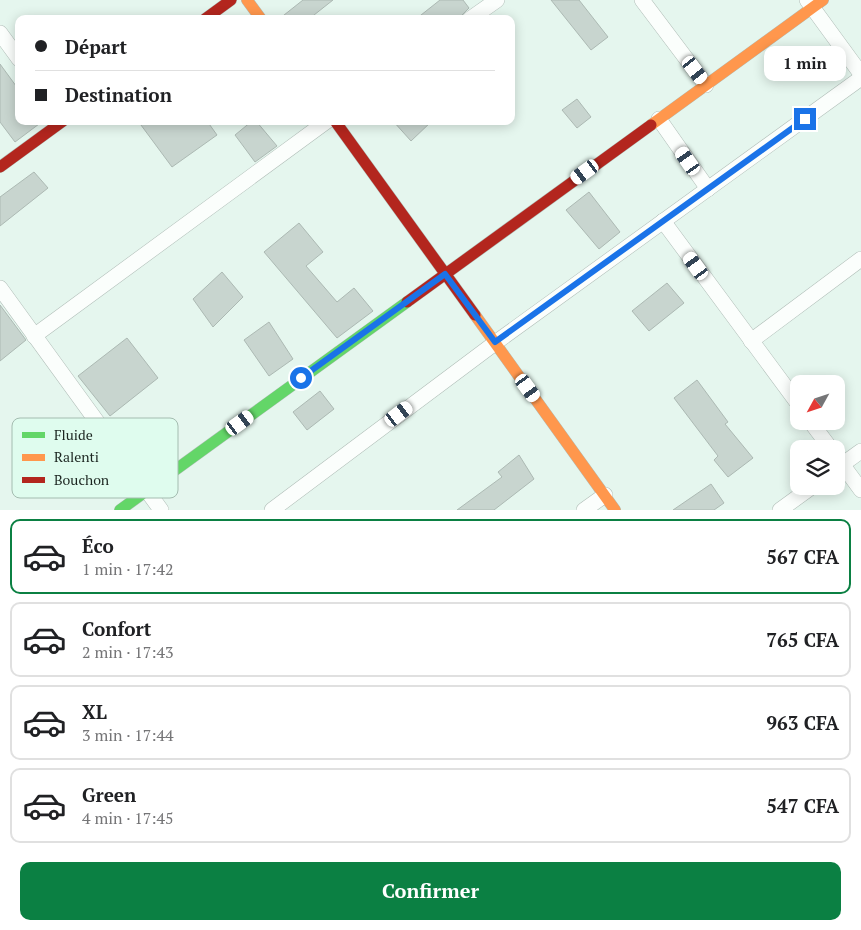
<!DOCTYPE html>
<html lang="fr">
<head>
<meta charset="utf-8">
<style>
  :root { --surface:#fff; --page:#f2f2f2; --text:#202124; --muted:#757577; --line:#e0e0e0; --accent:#0b8043 }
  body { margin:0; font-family:"PT Serif",serif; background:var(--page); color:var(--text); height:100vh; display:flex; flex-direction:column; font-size:19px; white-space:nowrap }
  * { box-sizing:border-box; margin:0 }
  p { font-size:16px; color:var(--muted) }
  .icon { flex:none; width:28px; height:28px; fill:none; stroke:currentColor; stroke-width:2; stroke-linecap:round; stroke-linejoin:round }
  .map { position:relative; height:510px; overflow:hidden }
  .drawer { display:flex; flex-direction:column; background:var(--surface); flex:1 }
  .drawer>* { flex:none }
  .banner { position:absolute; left:15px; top:15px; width:500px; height:110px; border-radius:10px; box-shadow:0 2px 12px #0003; display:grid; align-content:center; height:110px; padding:0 20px; background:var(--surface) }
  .needle { width:32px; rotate:230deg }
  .buttons { position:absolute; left:790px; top:375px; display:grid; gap:10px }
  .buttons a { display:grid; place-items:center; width:55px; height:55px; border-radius:10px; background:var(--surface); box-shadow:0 2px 12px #0003; font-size:25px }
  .end { position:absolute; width:22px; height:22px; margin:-11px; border:6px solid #1a73e8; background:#fff; box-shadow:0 0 0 2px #fff }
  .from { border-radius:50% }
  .bubble { position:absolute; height:35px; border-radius:10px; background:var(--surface); box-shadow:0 2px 12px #0003; font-size:16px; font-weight:700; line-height:35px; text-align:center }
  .car { position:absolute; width:15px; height:30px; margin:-15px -8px; border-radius:6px; box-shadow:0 0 4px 1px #0007; background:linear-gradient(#fff 24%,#345 0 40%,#fff 0 76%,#345 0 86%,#fff 0) }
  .banner b { display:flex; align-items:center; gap:18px; height:48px; font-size:19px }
  .banner b+b { border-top:1px solid var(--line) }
  .banner i { width:12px; height:12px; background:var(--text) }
  ul { padding:9px 0 0; list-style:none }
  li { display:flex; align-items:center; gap:15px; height:75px; margin:0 10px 8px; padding:0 10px; border:2px solid var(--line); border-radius:10px }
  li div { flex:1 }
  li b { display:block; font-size:19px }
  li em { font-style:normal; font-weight:700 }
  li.current { border-color:var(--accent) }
  li>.icon { width:45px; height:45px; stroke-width:1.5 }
  .action { display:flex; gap:10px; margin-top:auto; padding:10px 20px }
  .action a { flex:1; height:58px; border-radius:10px; background:var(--accent); color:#fff; font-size:20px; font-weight:700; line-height:58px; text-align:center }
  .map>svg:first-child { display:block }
</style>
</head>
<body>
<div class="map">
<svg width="861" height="510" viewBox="0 0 861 510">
  <rect width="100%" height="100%" fill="#e5f6ee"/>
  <!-- building -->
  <g fill="#c8d5cf" stroke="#acb9b3">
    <polygon points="303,0 333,0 309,19 279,19"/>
    <polygon points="440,0 463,0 469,8 462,15 461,19 416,19"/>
    <polygon points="551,0 579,0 608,37 591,50"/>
    <polygon points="0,64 19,90 19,121 43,121 15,142 0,122"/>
    <polygon points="577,99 591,117 577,128 562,110"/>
    <polygon points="138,121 207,121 217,135 172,167"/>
    <polygon points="252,121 256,121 277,146 255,162 235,135"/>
    <polygon points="393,121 432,121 411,141"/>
    <polygon points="34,172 48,188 0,226 0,197"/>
    <polygon points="589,192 620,232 599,249 566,210"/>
    <polygon points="299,223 323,252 306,266 337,302 354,288 373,311 337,338 264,252"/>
    <polygon points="222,272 243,297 213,327 193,299"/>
    <polygon points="667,283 684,303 649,331 632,311"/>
    <polygon points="0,305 26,340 0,361"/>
    <polygon points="269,322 293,359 269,376 244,340"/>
    <polygon points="127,338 158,378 110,416 78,376"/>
    <polygon points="697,380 728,422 725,424 753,458 728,477 714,460 718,456 674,398"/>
    <polygon points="320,391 334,409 307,430 293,412"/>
    <polygon points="519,455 534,479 494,510 457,510 502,477 498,472"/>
    <polygon points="711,484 724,503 714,510 673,510"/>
  </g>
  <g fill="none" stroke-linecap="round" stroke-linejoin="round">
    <!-- street casing -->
    <g stroke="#b0bdb7" stroke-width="16">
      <g id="street">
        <polyline points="642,0 706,85"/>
        <polyline points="807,0 861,74"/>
        <polyline points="470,19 497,0"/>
        <polyline points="0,33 19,59"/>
        <polyline points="659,119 708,189"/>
        <polyline points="663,221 799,405"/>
        <polyline points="0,288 161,510"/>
        <polyline points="34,336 327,121"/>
        <polyline points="751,341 861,259"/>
        <polyline points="810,421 831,449"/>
        <polyline points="836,456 861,490"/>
        <polyline points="836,469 861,451"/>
        <polyline points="272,510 495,343 861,78"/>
        <polyline points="584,510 605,495"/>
        <polyline points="780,510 813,486"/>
      </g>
    </g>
    <!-- fast casing -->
    <g stroke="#b0bdb7" stroke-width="12">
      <polyline id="fast" points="120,510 407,302"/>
    </g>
    <!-- slow casing -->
    <g stroke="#b0bdb7" stroke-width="12">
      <g id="slow">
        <polyline points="247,0 261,19"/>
        <polyline points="651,125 823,0"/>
        <polyline points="475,315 615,510"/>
      </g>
    </g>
    <!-- jam casing -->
    <g stroke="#b0bdb7" stroke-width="12">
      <g id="jam">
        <polyline points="205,19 231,0"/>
        <polyline points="335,121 475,315"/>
        <polyline points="0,167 63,121"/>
        <polyline points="407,302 651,125"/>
      </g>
    </g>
    <!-- street -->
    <use href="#street" stroke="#fbfefc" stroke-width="15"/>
    <!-- fast -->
    <use href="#fast" stroke="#63d668" stroke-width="11"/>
    <!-- slow -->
    <use href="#slow" stroke="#ff974d" stroke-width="11"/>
    <!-- jam -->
    <use href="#jam" stroke="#b3261e" stroke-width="11"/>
  </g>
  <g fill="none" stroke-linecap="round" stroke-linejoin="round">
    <!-- route -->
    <polyline stroke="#1a73e8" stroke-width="6" points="301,378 445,274 495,342 805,119"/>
  </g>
  <!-- legend -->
  <rect x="12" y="418" width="166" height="80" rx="8" fill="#dffcee" stroke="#a4bcb0" stroke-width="1"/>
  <rect x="22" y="432" width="23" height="6" fill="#63d668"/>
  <rect x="22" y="454" width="23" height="7" fill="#ff974d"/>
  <rect x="22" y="477" width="23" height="6" fill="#b3261e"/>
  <g font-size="14" fill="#1c2621">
    <text x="54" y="440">Fluide</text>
    <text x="54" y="462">Ralenti</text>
    <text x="54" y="485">Bouchon</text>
  </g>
</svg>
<div class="buttons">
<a><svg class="needle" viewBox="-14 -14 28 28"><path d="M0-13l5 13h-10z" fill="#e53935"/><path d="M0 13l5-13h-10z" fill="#757577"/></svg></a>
<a><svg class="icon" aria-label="layers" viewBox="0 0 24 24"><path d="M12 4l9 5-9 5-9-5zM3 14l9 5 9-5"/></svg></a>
</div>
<i class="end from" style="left:301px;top:378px"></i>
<i class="end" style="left:805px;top:119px"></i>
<div class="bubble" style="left:764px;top:46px;width:82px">1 min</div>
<i class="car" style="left:695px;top:70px;rotate:143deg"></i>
<i class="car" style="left:688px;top:161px;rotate:325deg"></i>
<i class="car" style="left:585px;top:172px;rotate:234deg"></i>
<i class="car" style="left:696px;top:266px;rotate:324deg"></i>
<i class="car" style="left:528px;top:388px;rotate:144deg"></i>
<i class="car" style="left:399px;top:414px;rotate:53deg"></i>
<i class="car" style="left:240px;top:423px;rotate:54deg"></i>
<div class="banner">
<b><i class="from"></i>Départ</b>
<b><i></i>Destination</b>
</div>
</div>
<section class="drawer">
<ul>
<li class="current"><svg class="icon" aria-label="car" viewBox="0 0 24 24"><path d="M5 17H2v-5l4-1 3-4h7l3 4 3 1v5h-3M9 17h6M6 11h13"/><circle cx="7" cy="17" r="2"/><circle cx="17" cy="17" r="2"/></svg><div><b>Éco</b><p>1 min · 17:42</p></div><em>567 CFA</em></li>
<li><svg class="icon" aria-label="car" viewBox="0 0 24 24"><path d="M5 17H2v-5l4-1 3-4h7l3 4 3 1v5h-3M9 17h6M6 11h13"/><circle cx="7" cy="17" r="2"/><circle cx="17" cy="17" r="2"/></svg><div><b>Confort</b><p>2 min · 17:43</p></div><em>765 CFA</em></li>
<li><svg class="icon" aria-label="car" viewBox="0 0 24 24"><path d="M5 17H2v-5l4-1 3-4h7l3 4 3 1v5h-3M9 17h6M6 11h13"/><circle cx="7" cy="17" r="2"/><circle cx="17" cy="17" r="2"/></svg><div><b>XL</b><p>3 min · 17:44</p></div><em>963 CFA</em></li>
<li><svg class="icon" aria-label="car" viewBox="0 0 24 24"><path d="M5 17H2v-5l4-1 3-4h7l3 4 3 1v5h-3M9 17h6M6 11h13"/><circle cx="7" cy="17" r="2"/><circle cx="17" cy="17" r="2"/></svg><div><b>Green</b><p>4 min · 17:45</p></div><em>547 CFA</em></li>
</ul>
<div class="action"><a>Confirmer</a></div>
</section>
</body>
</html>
